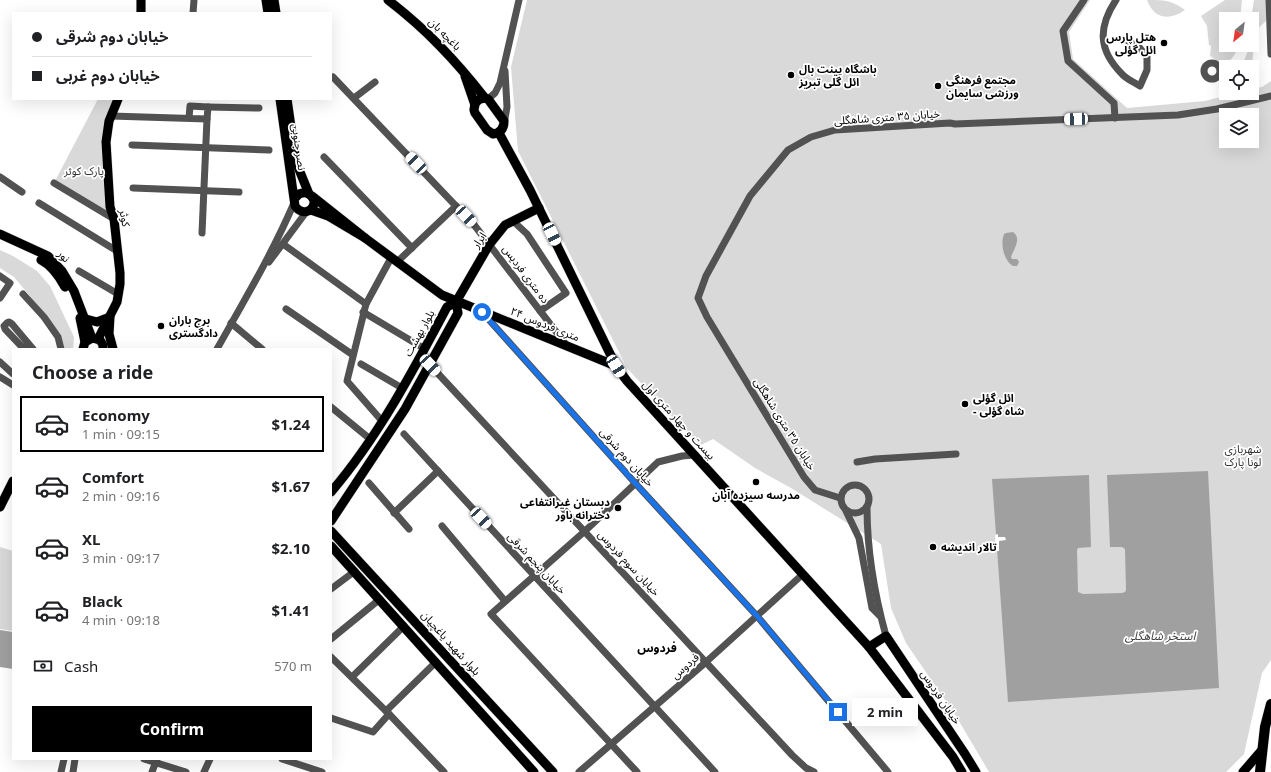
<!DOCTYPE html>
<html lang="en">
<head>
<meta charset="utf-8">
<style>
  :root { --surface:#fff; --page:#f6f6f6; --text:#202124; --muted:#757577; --line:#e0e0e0; --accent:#000 }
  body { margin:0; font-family:"Noto Sans","Noto Sans Arabic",sans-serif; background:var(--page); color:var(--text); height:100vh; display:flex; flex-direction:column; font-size:15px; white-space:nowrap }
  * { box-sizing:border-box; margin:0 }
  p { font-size:13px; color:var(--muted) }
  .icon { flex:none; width:22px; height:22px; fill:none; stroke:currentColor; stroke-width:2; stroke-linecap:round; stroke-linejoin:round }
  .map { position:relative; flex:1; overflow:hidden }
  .side { position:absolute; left:12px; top:348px; width:320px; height:412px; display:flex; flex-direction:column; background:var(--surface); border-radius:0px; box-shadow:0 4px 16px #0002 }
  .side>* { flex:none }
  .guide { position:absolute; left:12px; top:12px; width:320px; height:88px; border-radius:0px; box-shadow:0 4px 16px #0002; display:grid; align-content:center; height:88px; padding:0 20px; background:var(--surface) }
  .needle { width:26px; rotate:209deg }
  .tools { position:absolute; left:1219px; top:12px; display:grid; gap:8px }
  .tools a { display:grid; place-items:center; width:40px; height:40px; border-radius:0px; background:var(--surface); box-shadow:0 4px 16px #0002; font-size:20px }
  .end { position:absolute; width:18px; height:18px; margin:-9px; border:5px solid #1a73e8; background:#fff; box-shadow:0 0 0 2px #fff }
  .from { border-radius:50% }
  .bubble { position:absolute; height:28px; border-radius:0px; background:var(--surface); box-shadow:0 4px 16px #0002; font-size:13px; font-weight:700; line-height:28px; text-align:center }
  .car { position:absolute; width:12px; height:24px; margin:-12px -6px; border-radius:5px; box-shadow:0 0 3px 1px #0007; background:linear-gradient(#fff 24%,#345 0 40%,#fff 0 76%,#345 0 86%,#fff 0) }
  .guide b { display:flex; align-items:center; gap:14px; height:38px; font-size:15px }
  .guide b+b { border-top:1px solid var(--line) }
  .guide i { width:10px; height:10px; background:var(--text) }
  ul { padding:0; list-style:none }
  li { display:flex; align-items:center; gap:12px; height:56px; margin:0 8px 6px; padding:0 12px; border:2px solid transparent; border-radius:0px }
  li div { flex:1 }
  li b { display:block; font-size:15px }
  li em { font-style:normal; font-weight:700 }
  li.on { border-color:var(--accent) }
  li>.icon { width:36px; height:36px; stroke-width:1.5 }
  h2 { padding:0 20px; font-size:18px; line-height:48px }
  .pay { display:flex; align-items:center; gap:10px; height:44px; padding:0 20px; font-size:15px }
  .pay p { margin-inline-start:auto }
  .action { display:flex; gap:8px; margin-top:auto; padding:8px 20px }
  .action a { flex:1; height:46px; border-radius:0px; background:var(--accent); color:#fff; font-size:16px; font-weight:700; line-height:46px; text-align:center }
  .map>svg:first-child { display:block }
</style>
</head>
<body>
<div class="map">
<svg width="1271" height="772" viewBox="0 0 1271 772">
  <rect width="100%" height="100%" fill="#fff"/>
  <!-- green -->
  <g fill="#d9d9d9" fill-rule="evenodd">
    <path d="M527,0h563l-21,32 4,27 54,49 78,-7 31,-8h16v-4l10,-2 9,-6v579l-9,13 -18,81 -18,18h-237l-33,-56 -50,-73 -15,-35 -10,-64 -90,-56 -36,-20 -42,-29 -14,7 -72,-78 -109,-217 -7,-84zM1226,115h26v26h-26z"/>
    <path d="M1147,0c17,0 24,0 38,10 -16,11 -31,9 -38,-10z"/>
    <path d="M1225,0h17l-2,19h-14v26h13c-2,7 -9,20 -18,18 -3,-1 -8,-5 -11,-7l1,-10 -2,-1 -2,-19 -6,-10z"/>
    <polygon points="1254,0 1266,0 1266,21 1255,31 1252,66 1239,67 1244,61 1250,45 1252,45 1252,19 1251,19"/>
    <polygon points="98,99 117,99 110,116 109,206 106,212 55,181"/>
    <polygon points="0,250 13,256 37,271 50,286 74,337 73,349 64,349 30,296 14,277 0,268"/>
    <polygon points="0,547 13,551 13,631 0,629"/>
  </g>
  <!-- water -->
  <g fill="#a0a0a0">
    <path d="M1013,232c9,6 1,17 -2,25l1,2h5l2,3 -2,4h-4c-9,-5 -13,-22 -9,-32l2,-1z"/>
    <polygon points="1208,471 1219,688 1008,702 992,479 1089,475 1091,547 1078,548 1077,550 1078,592 1083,594 1122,593 1125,592 1126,590 1125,549 1122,547 1110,547 1107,475"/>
    <polygon points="0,630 13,632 13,669 0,667"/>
  </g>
  <!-- pier -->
  <polygon fill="#fff" points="998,534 998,537 1005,537 1006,540 999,541 999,551 996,551 995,535"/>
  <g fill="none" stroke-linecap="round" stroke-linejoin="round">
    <!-- major casing -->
    <g stroke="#dbdbdb" stroke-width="10">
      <g id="major">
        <polyline points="266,0 268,13"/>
        <polyline points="274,0 276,13"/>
        <path d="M388,0c39,30 67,60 97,98"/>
        <polyline points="141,13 141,0"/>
        <polyline points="465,76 475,105"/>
        <path d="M485,98l3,1 16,22c0,8 -4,12 -11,13l-6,-4 -12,-17 -1,-3 1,-7 5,-4z"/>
        <path d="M280,99l15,107c7,10 20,6 19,-6 -4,-7 -8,-9 -15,-6l-5,5"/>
        <polyline points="287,99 296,162 309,194"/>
        <polyline points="499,133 530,190 616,366 627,381 869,647 953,757 962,772"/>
        <polyline points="311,210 328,216 365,238 312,196"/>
        <polyline points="0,234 48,256 62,271 74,291 92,338"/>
        <polyline points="365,238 442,295 616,366"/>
        <path d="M41,260c10,5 19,18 24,27"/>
        <polyline points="80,318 85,342"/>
        <polyline points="86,319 97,322 110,317 109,334 113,349"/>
        <polyline points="98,339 117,302 120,284 120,273 114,219 110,207 106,142 109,121 118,99"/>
        <polyline points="83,349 85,342 92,338 100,340 103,345 103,349"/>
        <path d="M331,492c47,-55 82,-121 116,-185l9,-5 33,-57 16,-20 34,-17"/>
        <polyline points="0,507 13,481"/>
        <polyline points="331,521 405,409 458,313 456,302"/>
        <polyline points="331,531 553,772"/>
        <polyline points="331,546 534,772"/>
        <polyline points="869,647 886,636 965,754 976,772"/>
        <polyline points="1243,772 1262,750"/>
      </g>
    </g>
    <!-- highway casing -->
    <g stroke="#dbdbdb" stroke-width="11">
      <polyline id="highway" points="1260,772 1265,727 1271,704"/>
    </g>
    <!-- minor -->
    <g stroke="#525252" stroke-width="7">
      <polyline points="1084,0 1063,31 1068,61 1114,103 1115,118"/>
      <path d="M1116,0c-18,27 -18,50 6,74 4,5 12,8 18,12l7,-16v-13l-8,-10 -11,-6"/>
      <polyline points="1269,0 1271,54"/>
      <polyline points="193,13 194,0"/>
      <circle cx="1212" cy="71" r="8"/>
      <polyline points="333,77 475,226 567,346"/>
      <polyline points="354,98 375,82"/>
      <polyline points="488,99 495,93 500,83 519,0"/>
      <polyline points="208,107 259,108"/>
      <polyline points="111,116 207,119 208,107 190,106 189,118"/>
      <polyline points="504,124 507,107 505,71"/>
      <polyline points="132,145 269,150"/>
      <polyline points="324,157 412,248"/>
      <polyline points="0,177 22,192"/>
      <polyline points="54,183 114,219"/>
      <polyline points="133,188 239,192"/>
      <polyline points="39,203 117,251"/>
      <polyline points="513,221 527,234 566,293 540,311"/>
      <polyline points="202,233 207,119"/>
      <polyline points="283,244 366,304"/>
      <polyline points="269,262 307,211"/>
      <polyline points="397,262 456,206"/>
      <polyline points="79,271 118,294"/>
      <polyline points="0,276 10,283 0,298"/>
      <polyline points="23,294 44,317 58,337 61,349"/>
      <polyline points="286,309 353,355"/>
      <polyline points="363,312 425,349"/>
      <polyline points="482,312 636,484 757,616 888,772"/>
      <polyline points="231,323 262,349"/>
      <polyline points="24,349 5,329 4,326 7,323 9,322 12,324 33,349"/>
      <path d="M217,349c27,-48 55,-95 77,-146"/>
      <polyline points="0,362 13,374"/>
      <polyline points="361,364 402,388"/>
      <polyline points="430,365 792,755 806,768 814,772"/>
      <polyline points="0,377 13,385"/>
      <polyline points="331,407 370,439"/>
      <polyline points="382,421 347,381 366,304 391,258"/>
      <polyline points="404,434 715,772"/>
      <polyline points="857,462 875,459 956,454"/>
      <polyline points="369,483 409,529"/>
      <circle cx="855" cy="499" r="14"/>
      <polyline points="840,498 815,490 804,477 707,317 698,298 706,276 750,196 788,150 811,137 835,130 950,123 955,124 1178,115 1217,109 1271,96"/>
      <path d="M867,507c0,41 8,89 19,129"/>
      <polyline points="846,511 859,538 872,608 880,616"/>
      <polyline points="394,513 438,471"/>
      <polyline points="442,526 505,601"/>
      <polyline points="331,589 355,571"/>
      <polyline points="331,639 380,599"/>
      <polyline points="331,657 389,714 444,772"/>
      <polyline points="352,677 404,626"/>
      <polyline points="386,711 436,662"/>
      <polyline points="331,718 373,732 389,714"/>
      <polyline points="144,759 186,772"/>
      <polyline points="282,759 322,772"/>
      <polyline points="61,772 64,759"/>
      <polyline points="73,772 75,759"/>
      <polyline points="152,772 157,759"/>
      <polyline points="204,772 210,759"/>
      <polyline points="579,772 706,662 803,574"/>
      <polyline points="637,772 491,614 585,531 658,462 682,456 694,455"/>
    </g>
    <!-- major -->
    <use href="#major" stroke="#000" stroke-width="9"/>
    <!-- highway -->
    <use href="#highway" stroke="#000" stroke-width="10"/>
  </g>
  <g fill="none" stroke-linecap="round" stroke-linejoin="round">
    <!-- route -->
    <polyline stroke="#1a73e8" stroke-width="5" points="482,312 636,484 757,616 838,712"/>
  </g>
  <!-- markers -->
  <g fill="#000" stroke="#fff" stroke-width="1.5">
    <circle cx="1164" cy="43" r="4"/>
    <circle cx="791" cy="75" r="4"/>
    <circle cx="938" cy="86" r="4"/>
    <circle cx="161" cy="326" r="4"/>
    <circle cx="965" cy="404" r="4"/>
    <circle cx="756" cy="482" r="4"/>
    <circle cx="618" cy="508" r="4"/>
    <circle cx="933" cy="547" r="4"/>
  </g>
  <g text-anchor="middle" stroke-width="3.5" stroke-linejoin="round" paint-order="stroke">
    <!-- street labels -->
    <g font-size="11" fill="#000" stroke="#fff">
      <text transform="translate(445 34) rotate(45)" y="4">باغچه بان</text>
      <text transform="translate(887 117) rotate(-4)" y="4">خیابان ۳۵ متری شاهگلی</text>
      <text transform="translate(299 147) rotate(82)" y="4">نصر جنوبی</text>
      <text transform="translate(125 218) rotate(80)" y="4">کوثر</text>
      <text transform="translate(479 240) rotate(-56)" y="4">ابرار</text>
      <text transform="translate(64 256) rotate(46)" y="4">نور</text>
      <text transform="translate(526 274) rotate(53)" y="4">ده متری فردیس</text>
      <text transform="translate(545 324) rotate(22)" y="4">۲۴ متری فردوس</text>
      <text transform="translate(419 333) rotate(-61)" y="4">بلوار بهشت</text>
      <text transform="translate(679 420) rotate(48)" y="4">بیست و چهار متری اول</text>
      <text transform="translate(785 424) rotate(58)" y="4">خیابان ۳۵ متری شاهگلی</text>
      <text transform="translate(627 457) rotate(48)" y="4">خیابان دوم شرقی</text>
      <text transform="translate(537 563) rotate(47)" y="4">خیابان پنجم شرقی</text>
      <text transform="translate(629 563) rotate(47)" y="4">خیابان سوم فردوس</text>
      <text transform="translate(451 643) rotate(48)" y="4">بلوار شهید یاغچیان</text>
      <text transform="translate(685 666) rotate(-41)" y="4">فردوس</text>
      <text transform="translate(941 697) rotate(56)" y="4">خیابان فردوس</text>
    </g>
    <!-- poi labels -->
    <g font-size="11" font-weight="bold" fill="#000" stroke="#fff" text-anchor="start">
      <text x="1156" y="41" text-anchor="end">هتل پارس<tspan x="1156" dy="13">ائل گؤلی</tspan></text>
      <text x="799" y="73">باشگاه پینت بال<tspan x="799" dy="13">ائل گلی تبریز</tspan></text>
      <text x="946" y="84">مجتمع فرهنگی<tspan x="946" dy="13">ورزشی سایمان</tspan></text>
      <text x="169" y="324">برج باران<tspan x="169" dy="13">دادگستری</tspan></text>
      <text x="973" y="402">ائل گؤلی<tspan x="973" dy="13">- شاه گؤلی</tspan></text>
      <text x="756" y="499" text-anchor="middle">مدرسه سیزده آبان</text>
      <text x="610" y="506" text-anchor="end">دبستان غیرانتفاعی<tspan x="610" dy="13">دخترانه باور</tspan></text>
      <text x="941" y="551">تالار اندیشه</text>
    </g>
    <!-- park labels -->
    <g font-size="11" fill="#303030" stroke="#fff">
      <text x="84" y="175">پارک کوثر</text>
      <text x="1243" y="453">شهربازی<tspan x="1243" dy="13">لونا پارک</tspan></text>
    </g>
    <!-- water labels -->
    <g font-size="12" font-style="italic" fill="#414141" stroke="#fff">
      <text x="1160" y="640">استخر شاهگلی</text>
    </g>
    <!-- neighbourhood labels -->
    <g font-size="12" font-weight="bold" fill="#000" stroke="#fff">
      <text x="657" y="652">فردوس</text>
    </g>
  </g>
</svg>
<div class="tools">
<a><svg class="needle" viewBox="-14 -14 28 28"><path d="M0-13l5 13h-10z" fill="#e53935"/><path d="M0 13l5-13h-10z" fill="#757577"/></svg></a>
<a><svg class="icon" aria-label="locate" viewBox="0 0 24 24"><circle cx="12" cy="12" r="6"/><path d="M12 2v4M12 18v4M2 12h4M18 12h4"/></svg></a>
<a><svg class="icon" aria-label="layers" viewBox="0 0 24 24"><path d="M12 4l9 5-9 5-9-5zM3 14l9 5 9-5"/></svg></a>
</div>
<i class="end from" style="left:482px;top:312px"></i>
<i class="end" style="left:838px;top:712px"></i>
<div class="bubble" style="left:852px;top:698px;width:66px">2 min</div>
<i class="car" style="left:1076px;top:119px;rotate:268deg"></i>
<i class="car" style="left:416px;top:163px;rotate:316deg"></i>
<i class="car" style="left:466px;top:216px;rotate:137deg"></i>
<i class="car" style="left:552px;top:234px;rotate:154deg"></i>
<i class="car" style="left:430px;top:365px;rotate:137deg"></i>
<i class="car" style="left:616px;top:366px;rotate:147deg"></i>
<i class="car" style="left:481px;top:518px;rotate:137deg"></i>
<div class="guide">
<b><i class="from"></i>خیابان دوم شرقی</b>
<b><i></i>خیابان دوم غربی</b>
</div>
<section class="side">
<h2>Choose a ride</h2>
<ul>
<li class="on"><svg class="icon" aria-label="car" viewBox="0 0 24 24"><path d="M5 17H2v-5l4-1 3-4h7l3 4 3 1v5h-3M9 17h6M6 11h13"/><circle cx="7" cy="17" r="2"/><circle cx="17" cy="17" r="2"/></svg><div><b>Economy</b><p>1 min · 09:15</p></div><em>$1.24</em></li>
<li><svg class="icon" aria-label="car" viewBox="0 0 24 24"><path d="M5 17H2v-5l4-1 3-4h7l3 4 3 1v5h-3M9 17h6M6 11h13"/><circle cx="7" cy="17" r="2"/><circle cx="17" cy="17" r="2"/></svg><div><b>Comfort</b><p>2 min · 09:16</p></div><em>$1.67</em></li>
<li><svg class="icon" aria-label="car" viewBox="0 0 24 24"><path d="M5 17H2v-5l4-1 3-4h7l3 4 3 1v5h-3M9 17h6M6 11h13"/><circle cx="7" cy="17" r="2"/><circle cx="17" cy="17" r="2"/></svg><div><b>XL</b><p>3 min · 09:17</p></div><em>$2.10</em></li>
<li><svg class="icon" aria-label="car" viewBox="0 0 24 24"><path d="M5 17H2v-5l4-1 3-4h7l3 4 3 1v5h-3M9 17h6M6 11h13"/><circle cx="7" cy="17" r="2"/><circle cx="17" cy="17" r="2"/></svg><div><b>Black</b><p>4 min · 09:18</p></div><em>$1.41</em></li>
</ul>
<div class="pay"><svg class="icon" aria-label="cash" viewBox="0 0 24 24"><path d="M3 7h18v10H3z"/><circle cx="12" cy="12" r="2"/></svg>Cash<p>570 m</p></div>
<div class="action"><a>Confirm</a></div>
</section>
</div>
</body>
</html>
